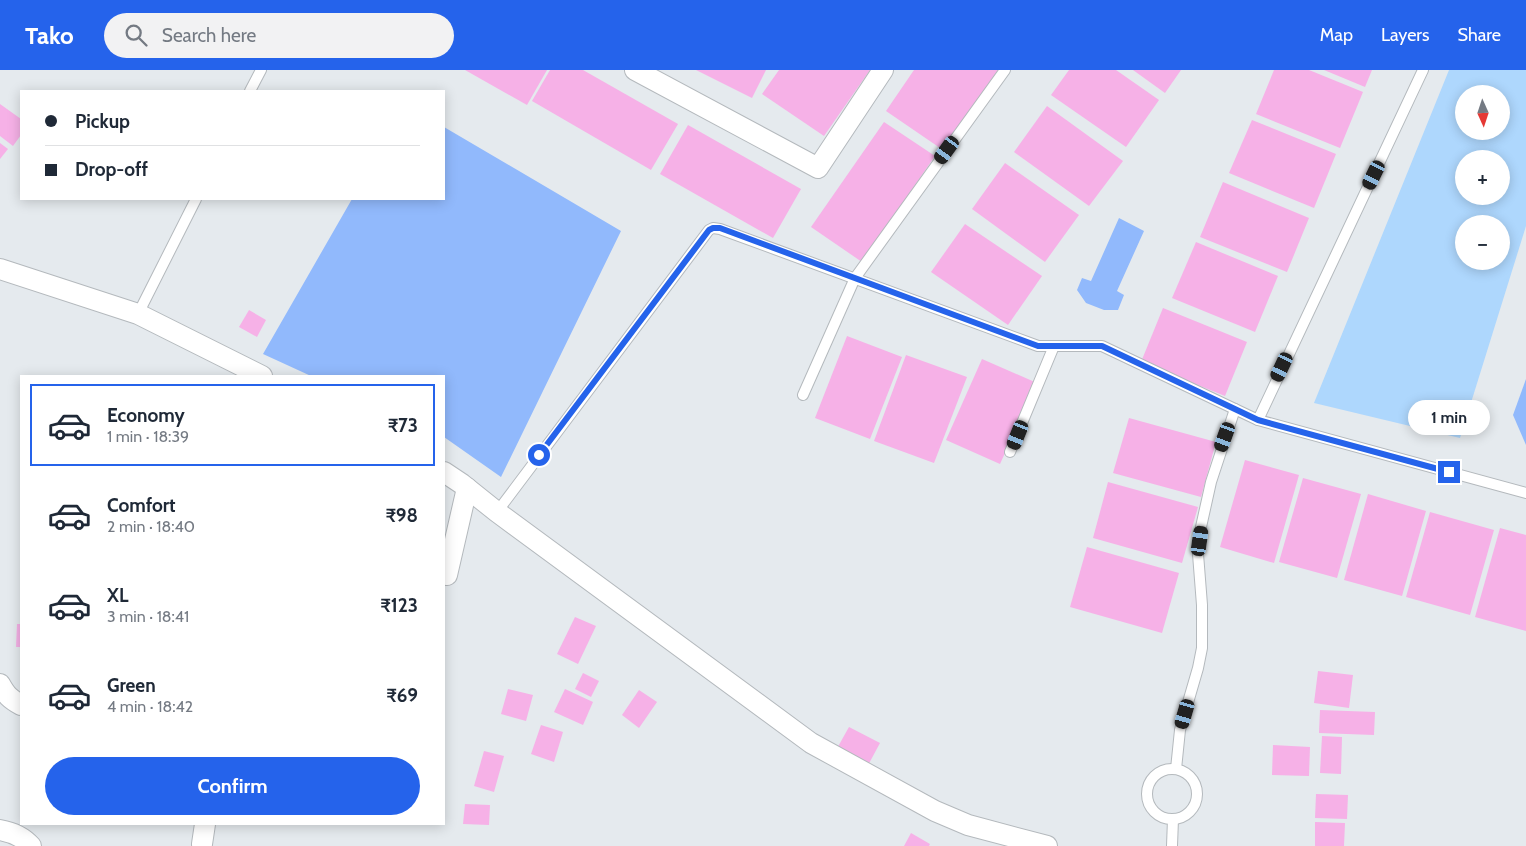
<!DOCTYPE html>
<html lang="en">
<head>
<meta charset="utf-8">
<style>
  :root { --surface:#fff; --page:#f2f2f3; --text:#1f2937; --muted:#747a83; --line:#e0e1e3; --accent:#2563eb }
  body { margin:0; font-family:Cabin,sans-serif; background:var(--page); color:var(--text); height:100vh; display:flex; flex-direction:column; font-size:19px; white-space:nowrap }
  * { box-sizing:border-box; margin:0 }
  p { font-size:16px; color:var(--muted) }
  .icon { flex:none; width:28px; height:28px; fill:none; stroke:currentColor; stroke-width:2; stroke-linecap:round; stroke-linejoin:round }
  .map { position:relative; flex:1; overflow:hidden }
  .sheet { position:absolute; left:20px; top:305px; width:425px; height:450px; display:flex; flex-direction:column; background:var(--surface); border-radius:0px; box-shadow:0 2px 12px #0003 }
  .sheet>* { flex:none }
  .banner { position:absolute; left:20px; top:20px; width:425px; height:110px; border-radius:0px; box-shadow:0 2px 12px #0003; display:grid; align-content:center; height:110px; padding:0 25px; background:var(--surface) }
  .needle { width:32px; rotate:177deg }
  .tools { position:absolute; left:1455px; top:15px; display:grid; gap:10px }
  .tools a { display:grid; place-items:center; width:55px; height:55px; border-radius:50%; background:var(--surface); box-shadow:0 2px 12px #0003; font-size:25px }
  .end { position:absolute; width:22px; height:22px; margin:-11px; border:6px solid #2563eb; background:#fff; box-shadow:0 0 0 2px #fff }
  .from { border-radius:50% }
  .bubble { position:absolute; height:35px; border-radius:18px; background:var(--surface); box-shadow:0 2px 12px #0003; font-size:16px; font-weight:800; line-height:35px; text-align:center }
  .car { position:absolute; width:15px; height:30px; margin:-15px -8px; border-radius:6px; box-shadow:0 0 4px 1px #0007; background:linear-gradient(#222 24%,#8ab4d8 0 40%,#222 0 76%,#8ab4d8 0 86%,#222 0) }
  .banner b { display:flex; align-items:center; gap:18px; height:48px; font-size:19px }
  .banner b+b { border-top:1px solid var(--line) }
  .banner i { width:12px; height:12px; background:var(--text) }
  ul { padding:9px 0 0; list-style:none }
  li { display:flex; align-items:center; gap:15px; height:82px; margin:0 10px 8px; padding:0 15px; border:2px solid transparent; border-radius:0px }
  li div { flex:1 }
  li b { display:block; font-size:19px }
  li em { font-style:normal; font-weight:800 }
  li.selected { border-color:var(--accent) }
  li>.icon { width:45px; height:45px; stroke-width:1.5 }
  .button { display:flex; gap:10px; margin-top:auto; padding:10px 25px }
  .button a { flex:1; height:58px; border-radius:30px; background:var(--accent); color:#fff; font-size:20px; font-weight:800; line-height:58px; text-align:center }
  header { display:flex; align-items:center; gap:30px; box-sizing:border-box; height:70px; padding:0 25px; background:var(--accent); color:#fff }
  header strong { font-size:24px }
  nav { display:flex; gap:28px; margin-inline-start:auto; font-size:18px }
  .search { width:350px; height:45px; background:var(--page); display:flex; align-items:center; gap:12px; box-sizing:border-box; padding:0 18px; border-radius:28px; color:var(--muted); font-size:19px }
  .map>svg:first-child { display:block }
</style>
</head>
<body>
<header>
<strong>Tako</strong>
<div class="search"><svg class="icon" aria-label="search" viewBox="0 0 24 24"><circle cx="10" cy="10" r="6"/><path d="M15 15l6 6"/></svg>Search here</div>
<nav><a>Map</a><a>Layers</a><a>Share</a></nav>
</header>
<div class="map">
<svg width="1526" height="776" viewBox="0 0 1526 776">
  <rect width="100%" height="100%" fill="#e5eaee"/>
  <!-- green -->
  <path fill="#aed7fd" fill-rule="evenodd" d="M1449,0h77v156l-66,212 -146,-35zM1464,24h37v37h-37zM1464,89h37v37h-37zM1464,154h37v37h-37z"/>
  <!-- water -->
  <g fill="#91b9fc">
    <polygon points="444,57 621,161 501,407 444,367 444,306 311,306 263,284 352,129 444,129"/>
    <polygon points="1119,148 1144,161 1117,221 1124,225 1118,240 1104,240 1086,233 1077,220 1082,208 1091,211"/>
    <polygon points="1526,309 1526,375 1513,345"/>
  </g>
  <!-- building -->
  <g fill="#f6b1e7">
    <polygon points="465,0 547,0 527,35"/>
    <polygon points="550,0 583,0 678,54 651,100 532,31"/>
    <polygon points="696,0 766,0 752,28"/>
    <polygon points="779,0 870,0 824,66 762,24"/>
    <polygon points="914,0 998,0 943,80 886,41"/>
    <polygon points="1069,0 1116,0 1159,30 1126,77 1051,25"/>
    <polygon points="1133,0 1181,0 1165,23"/>
    <polygon points="1274,0 1309,0 1363,22 1340,78 1256,44"/>
    <polygon points="1324,0 1372,0 1365,17"/>
    <polygon points="0,34 21,49 21,65 13,76 0,66"/>
    <polygon points="1047,36 1123,91 1089,136 1014,82"/>
    <polygon points="1252,50 1336,84 1314,138 1229,103"/>
    <polygon points="884,52 935,86 862,192 811,157"/>
    <polygon points="688,55 801,119 773,168 660,104"/>
    <polygon points="0,73 8,79 0,89"/>
    <polygon points="1005,93 1079,145 1045,192 972,139"/>
    <polygon points="1223,112 1309,148 1287,202 1200,167"/>
    <polygon points="965,154 1042,206 1008,255 931,202"/>
    <polygon points="1196,172 1278,206 1255,262 1172,228"/>
    <polygon points="1163,238 1247,272 1225,326 1141,292"/>
    <polygon points="249,240 266,250 257,267 239,257"/>
    <polygon points="847,266 902,287 870,369 815,348"/>
    <polygon points="906,285 967,307 934,393 874,371"/>
    <polygon points="982,289 1037,313 1000,394 946,370"/>
    <polygon points="1129,348 1216,372 1201,427 1113,403"/>
    <polygon points="1245,390 1299,405 1274,493 1220,477"/>
    <polygon points="1303,408 1361,424 1337,508 1279,492"/>
    <polygon points="1108,412 1198,437 1182,493 1093,468"/>
    <polygon points="1368,424 1426,441 1402,526 1344,510"/>
    <polygon points="1430,442 1494,460 1470,545 1406,527"/>
    <polygon points="1500,458 1526,465 1526,561 1475,547"/>
    <polygon points="1087,477 1179,503 1162,563 1070,537"/>
    <polygon points="575,547 596,556 578,594 557,584"/>
    <polygon points="17,554 21,554 21,577 16,577"/>
    <polygon points="1318,601 1353,605 1349,638 1314,633"/>
    <polygon points="583,603 599,611 591,627 575,619"/>
    <polygon points="508,619 533,625 526,651 501,644"/>
    <polygon points="565,619 593,632 583,655 554,642"/>
    <polygon points="639,620 657,632 639,658 622,645"/>
    <polygon points="1320,640 1375,642 1374,665 1319,663"/>
    <polygon points="541,655 563,662 554,692 531,684"/>
    <polygon points="849,657 880,673 866,699 835,682"/>
    <polygon points="1322,666 1342,667 1341,704 1320,703"/>
    <polygon points="1273,675 1310,677 1309,706 1272,705"/>
    <polygon points="484,681 504,686 494,722 474,716"/>
    <polygon points="1316,724 1348,725 1347,749 1315,748"/>
    <polygon points="465,734 490,735 489,755 463,754"/>
    <polygon points="1315,752 1345,753 1344,776 1315,776"/>
    <polygon points="911,763 930,774 929,776 904,776"/>
  </g>
  <g fill="none" stroke-linecap="round" stroke-linejoin="round">
    <!-- lane casing -->
    <g stroke="#b4b9bd" stroke-width="12">
      <g id="lane">
        <polyline points="250,21 261,0"/>
        <polyline points="138,244 196,129"/>
        <polyline points="803,325 855,208 1005,0"/>
        <polyline points="1258,350 1526,423"/>
        <polyline points="1010,382 1054,276"/>
        <polyline points="497,442 709,160 713,158 720,159 1038,276 1102,276 1258,350 1423,0"/>
        <polyline points="1176,699 1180,660 1198,598 1202,578 1202,535 1198,484 1201,457 1211,412 1235,339"/>
        <circle cx="1172" cy="724" r="25"/>
        <polyline points="1172,776 1173,749"/>
      </g>
    </g>
    <!-- street casing -->
    <g stroke="#b4b9bd" stroke-width="22">
      <g id="street">
        <polyline points="635,0 818,98 883,0"/>
        <polyline points="0,199 138,244 262,306"/>
        <polyline points="444,402 462,414 497,442 811,673 935,741 968,755 1047,776"/>
        <polyline points="447,505 467,418"/>
        <path d="M0,614c6,11 10,15 21,21"/>
        <path d="M0,760c12,2 23,7 31,16"/>
        <polyline points="202,774 205,754"/>
      </g>
    </g>
    <!-- lane -->
    <use href="#lane" stroke="#fff" stroke-width="10"/>
    <!-- street -->
    <use href="#street" stroke="#fff" stroke-width="20"/>
  </g>
  <g fill="none" stroke-linecap="round" stroke-linejoin="round">
    <!-- route -->
    <polyline stroke="#2563eb" stroke-width="6" points="539,385 709,160 713,158 720,158 1038,276 1102,276 1258,350 1449,402"/>
  </g>
</svg>
<div class="tools">
<a><svg class="needle" viewBox="-14 -14 28 28"><path d="M0-13l5 13h-10z" fill="#e53935"/><path d="M0 13l5-13h-10z" fill="#747a83"/></svg></a>
<a>+</a>
<a>−</a>
</div>
<i class="end from" style="left:539px;top:385px"></i>
<i class="end" style="left:1449px;top:402px"></i>
<div class="bubble" style="left:1408px;top:330px;width:82px">1 min</div>
<i class="car" style="left:947px;top:80px;rotate:216deg"></i>
<i class="car" style="left:1374px;top:105px;rotate:206deg"></i>
<i class="car" style="left:1282px;top:297px;rotate:205deg"></i>
<i class="car" style="left:1018px;top:365px;rotate:202deg"></i>
<i class="car" style="left:1225px;top:367px;rotate:200deg"></i>
<i class="car" style="left:1200px;top:471px;rotate:8deg"></i>
<i class="car" style="left:1185px;top:644px;rotate:196deg"></i>
<div class="banner">
<b><i class="from"></i>Pickup</b>
<b><i></i>Drop-off</b>
</div>
<section class="sheet">
<ul>
<li class="selected"><svg class="icon" aria-label="car" viewBox="0 0 24 24"><path d="M5 17H2v-5l4-1 3-4h7l3 4 3 1v5h-3M9 17h6M6 11h13"/><circle cx="7" cy="17" r="2"/><circle cx="17" cy="17" r="2"/></svg><div><b>Economy</b><p>1 min · 18:39</p></div><em>₹73</em></li>
<li><svg class="icon" aria-label="car" viewBox="0 0 24 24"><path d="M5 17H2v-5l4-1 3-4h7l3 4 3 1v5h-3M9 17h6M6 11h13"/><circle cx="7" cy="17" r="2"/><circle cx="17" cy="17" r="2"/></svg><div><b>Comfort</b><p>2 min · 18:40</p></div><em>₹98</em></li>
<li><svg class="icon" aria-label="car" viewBox="0 0 24 24"><path d="M5 17H2v-5l4-1 3-4h7l3 4 3 1v5h-3M9 17h6M6 11h13"/><circle cx="7" cy="17" r="2"/><circle cx="17" cy="17" r="2"/></svg><div><b>XL</b><p>3 min · 18:41</p></div><em>₹123</em></li>
<li><svg class="icon" aria-label="car" viewBox="0 0 24 24"><path d="M5 17H2v-5l4-1 3-4h7l3 4 3 1v5h-3M9 17h6M6 11h13"/><circle cx="7" cy="17" r="2"/><circle cx="17" cy="17" r="2"/></svg><div><b>Green</b><p>4 min · 18:42</p></div><em>₹69</em></li>
</ul>
<div class="button"><a>Confirm</a></div>
</section>
</div>
</body>
</html>
